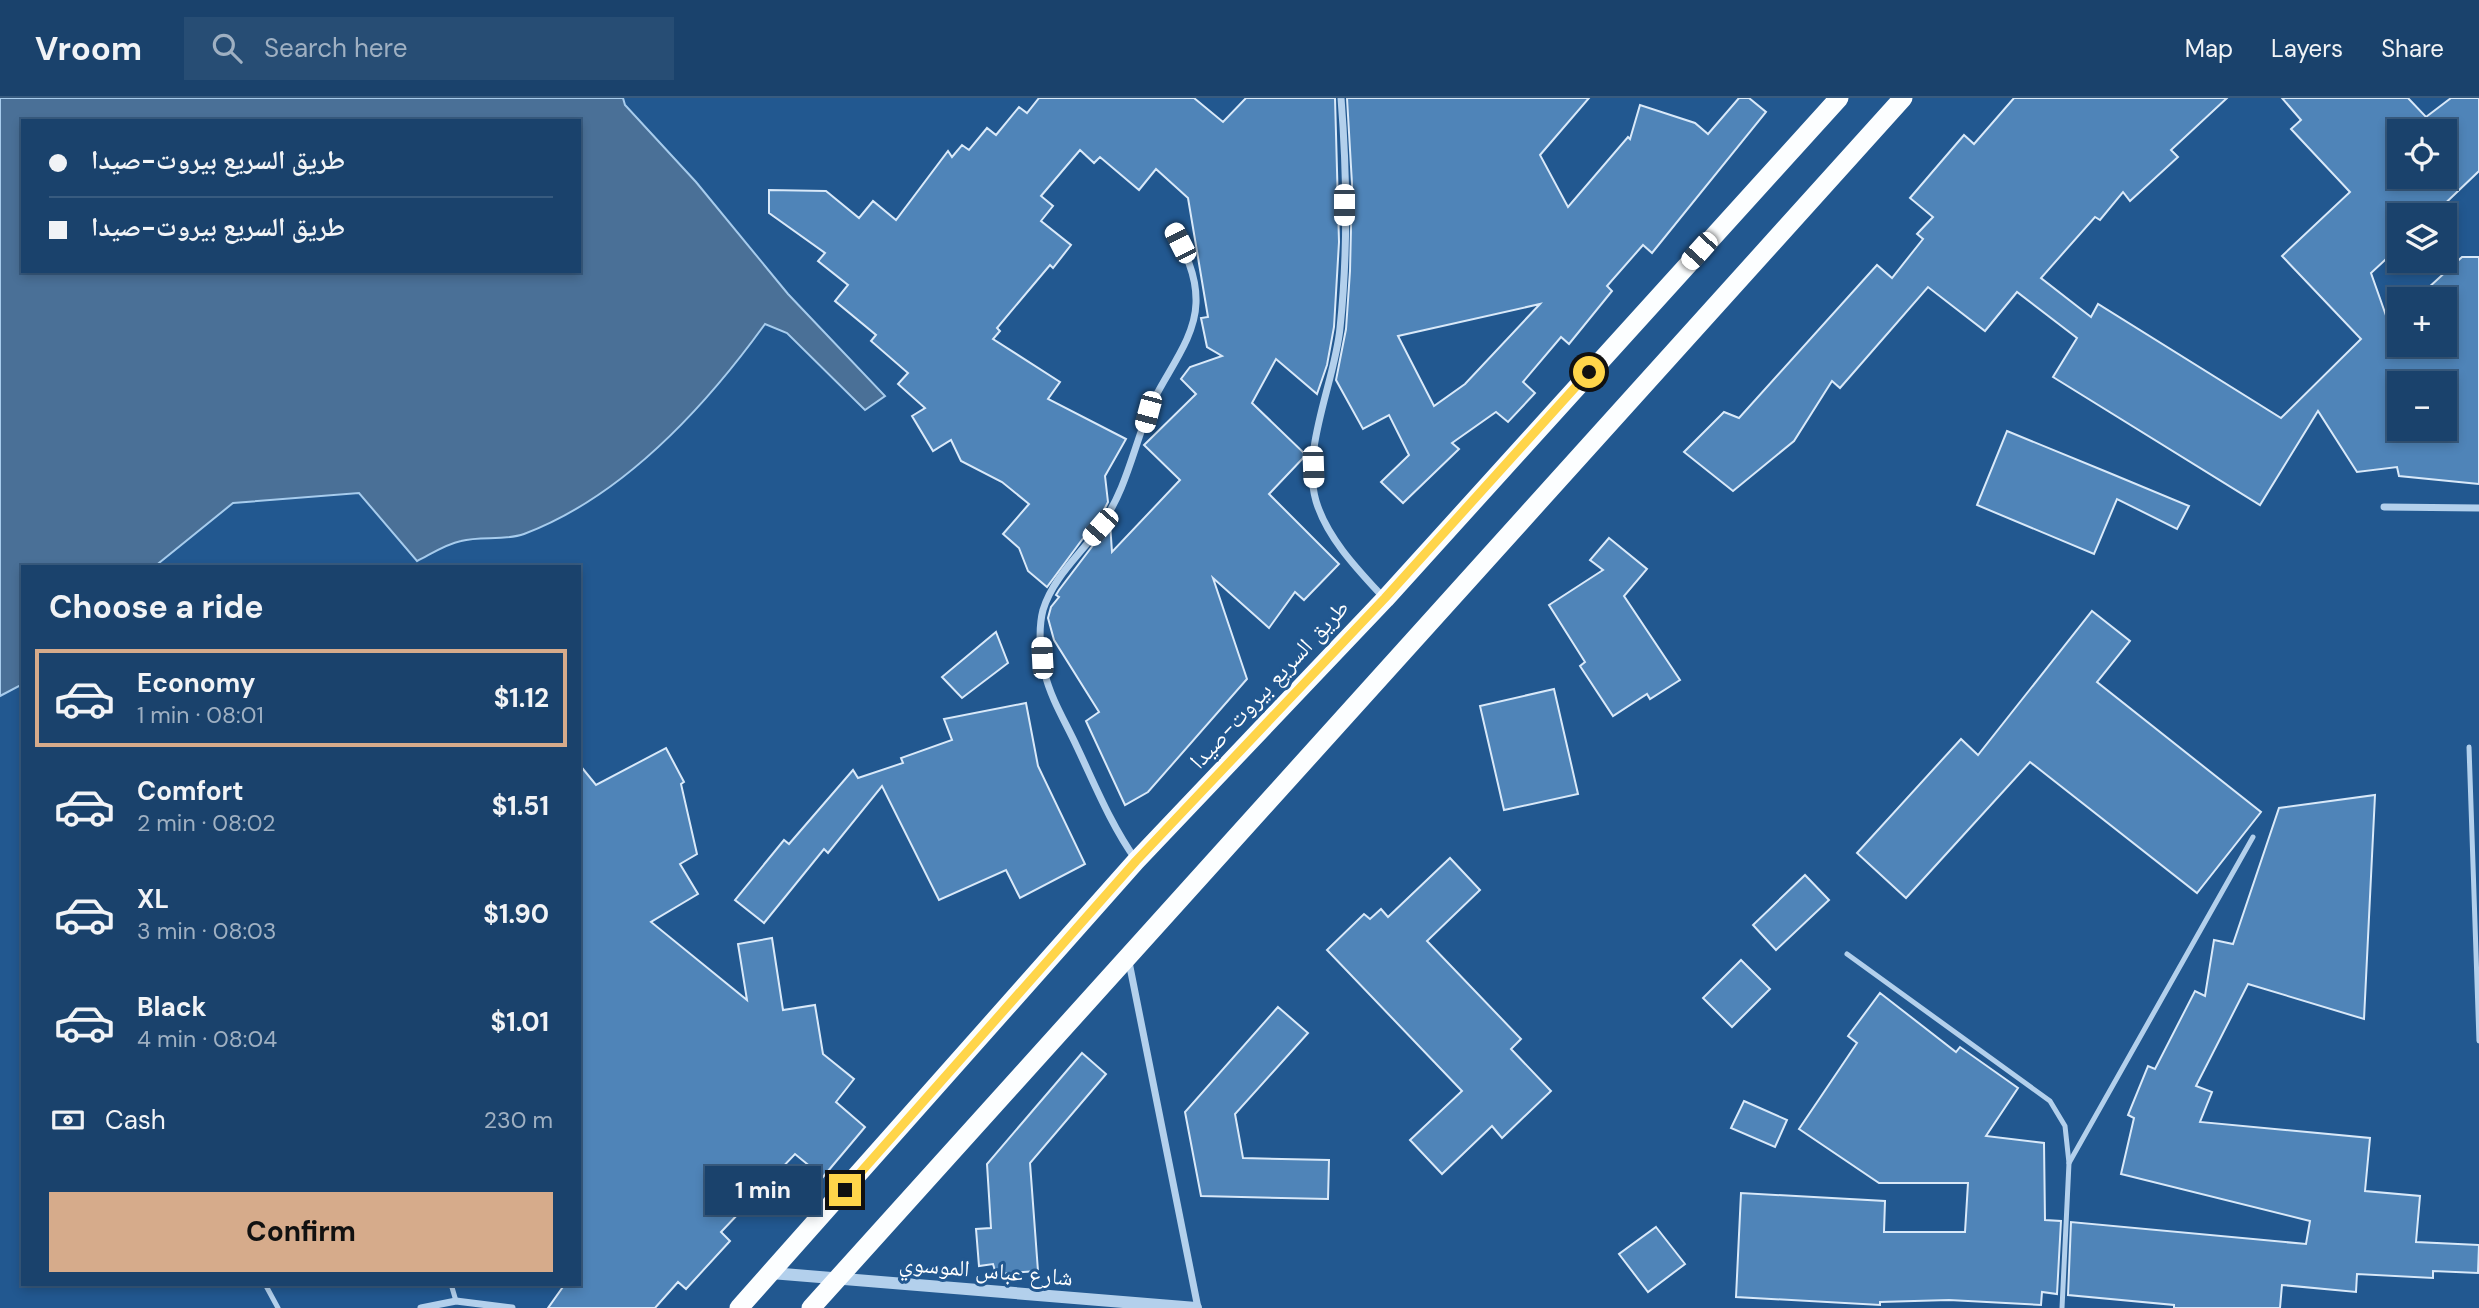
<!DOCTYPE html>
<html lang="en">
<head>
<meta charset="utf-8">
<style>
  :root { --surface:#1a426c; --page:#274d74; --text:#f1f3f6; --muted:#9fb0c2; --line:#385b7f; --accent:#d6ab8b }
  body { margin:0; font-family:"DM Sans","Noto Naskh Arabic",sans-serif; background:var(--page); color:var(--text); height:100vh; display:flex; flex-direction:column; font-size:26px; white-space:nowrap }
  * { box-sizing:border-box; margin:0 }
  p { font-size:23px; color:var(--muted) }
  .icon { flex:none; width:38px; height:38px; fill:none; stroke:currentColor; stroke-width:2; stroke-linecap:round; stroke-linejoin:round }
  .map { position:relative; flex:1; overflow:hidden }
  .details { position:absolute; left:21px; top:467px; width:560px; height:721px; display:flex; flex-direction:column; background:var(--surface); border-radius:0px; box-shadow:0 4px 10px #0003,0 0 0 2px var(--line) }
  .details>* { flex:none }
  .hud { position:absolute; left:21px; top:21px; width:560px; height:154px; border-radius:0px; box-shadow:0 4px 10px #0003,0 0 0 2px var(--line); display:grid; align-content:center; height:154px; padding:0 28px; background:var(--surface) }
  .fabs { position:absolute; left:2387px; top:21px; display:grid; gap:14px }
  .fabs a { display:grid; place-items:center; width:70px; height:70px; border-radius:0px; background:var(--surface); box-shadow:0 4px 10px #0003,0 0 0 2px var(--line); font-size:35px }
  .end { position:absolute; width:32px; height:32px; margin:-16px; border:9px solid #ffd54a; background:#111; box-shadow:0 0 0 4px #111 }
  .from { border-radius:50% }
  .bubble { position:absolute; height:49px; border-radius:0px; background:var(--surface); box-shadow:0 4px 10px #0003,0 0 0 2px var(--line); font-size:23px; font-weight:700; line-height:49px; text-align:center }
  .car { position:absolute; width:21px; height:42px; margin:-21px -10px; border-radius:9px; box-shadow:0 0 5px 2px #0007; background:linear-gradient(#fff 24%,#345 0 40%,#fff 0 76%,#345 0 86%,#fff 0) }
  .hud b { display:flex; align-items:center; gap:24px; height:66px; font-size:26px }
  .hud b+b { border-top:2px solid var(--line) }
  .hud i { width:18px; height:18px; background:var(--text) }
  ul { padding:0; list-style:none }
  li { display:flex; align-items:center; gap:21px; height:98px; margin:0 14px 10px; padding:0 14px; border:4px solid transparent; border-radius:0px }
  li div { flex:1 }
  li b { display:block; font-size:26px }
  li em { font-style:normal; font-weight:700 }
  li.on { border-color:var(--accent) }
  li>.icon { width:63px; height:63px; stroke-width:1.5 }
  h2 { padding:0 28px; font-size:32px; line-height:84px }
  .pay { display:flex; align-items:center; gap:18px; height:77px; padding:0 28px; font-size:26px }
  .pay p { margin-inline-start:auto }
  .primary-button { display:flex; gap:14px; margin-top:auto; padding:14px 28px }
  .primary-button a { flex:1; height:80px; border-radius:0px; background:var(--accent); color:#111; font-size:28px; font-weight:700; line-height:80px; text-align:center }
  header { display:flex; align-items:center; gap:42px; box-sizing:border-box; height:98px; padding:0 35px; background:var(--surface); border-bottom:2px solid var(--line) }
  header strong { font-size:33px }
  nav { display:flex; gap:38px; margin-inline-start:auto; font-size:24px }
  .search { width:490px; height:63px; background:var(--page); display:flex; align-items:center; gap:18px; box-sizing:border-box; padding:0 24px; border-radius:0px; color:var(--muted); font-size:26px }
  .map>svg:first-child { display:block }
</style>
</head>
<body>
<header>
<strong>Vroom</strong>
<div class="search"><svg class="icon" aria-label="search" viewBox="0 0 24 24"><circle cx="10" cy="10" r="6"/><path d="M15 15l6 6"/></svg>Search here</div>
<nav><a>Map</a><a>Layers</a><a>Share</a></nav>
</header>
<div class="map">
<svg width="2479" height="1210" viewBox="0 0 2479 1210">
  <rect width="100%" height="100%" fill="#225890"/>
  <!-- water -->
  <path fill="#4a7097" stroke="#a7cced" stroke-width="2" fill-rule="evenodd" d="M0,0h623l2,7 71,77 92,112 97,102 -20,14 -78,-77 -22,-9c-60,83 -143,173 -241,210 -19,7 -43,2 -63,7 -15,3 -30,13 -44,20l-58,-68 -126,10 -79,64h-131v117l-23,12zM23,23h556v150h-556z"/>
  <!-- building -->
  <g fill="#4f84b8" stroke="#d9e9f9" stroke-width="2" fill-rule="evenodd">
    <polygon points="1039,0 1194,0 1223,24 1246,0 1335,0 1339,144 1334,229 1327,267 1317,296 1276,261 1252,305 1306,357 1269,396 1339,466 1304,502 1295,494 1269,530 1213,480 1247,581 1148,694 1125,707 1086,623 1099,614 1054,542 1048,520 1051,509 1059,499 1056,497 1059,492 1110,425 1112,454 1180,382 1144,347 1196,296 1181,281 1190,269 1222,258 1207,249 1201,220 1208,219 1188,100 1156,71 1139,92 1100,59 1094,65 1080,52 1041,98 1053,108 1041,123 1071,147 1053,170 1050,167 997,230 1000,233 993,241 1060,284 1048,301 1126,341 1105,378 1108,404 1104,412 1047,489 1028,473 1019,450 1003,436 1029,406 1002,384 961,363 951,342 933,353 912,318 925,310 898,286 908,275 871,243 876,237 835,203 848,187 818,163 825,155 769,115 769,92 826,93 859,120 873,103 896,122 948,53 952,59 962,47 969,52 987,30 996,37 1019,9 1027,15"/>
    <path d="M1347,0h242l-49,57 28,52 60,-70 2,2 10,-34 55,18 13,11 31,-36h10l17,14 -114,141 -9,-8 -36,41 5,5 -43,53 -8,-7 -38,45 12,11 -27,29 -12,-10 -44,31 7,6 -56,54 -22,-21 28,-27 -20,-40 -26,14 -27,-49 10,-51 4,-58 2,-87zM1540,206l-75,80 -31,22 -36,-70z"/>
    <path d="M2014,0h213l-56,52 7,7 -48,44 -7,-9 -23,28 -5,-3 -54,61 50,39 7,-13 183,114 80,-79 -79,-83 68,-64 -59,-63 10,-9 -19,-22h126l18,19 25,-19h28v73l-46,44h-34v32l-28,26 18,51 10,-10v31h46v-46h-29l46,-42h17v227l-80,-8 -2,-9 -40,5 -39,-61 -58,94 -207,-128 24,-39 -60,-46 -32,39 -57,-44 -88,101 -8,-7 -38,60 -61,50 -49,-39 40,-40 15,6 138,-153 15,13 31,-39 -6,-5 16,-17 -23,-19 54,-63 10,9zM2399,33h46v46h-46zM2399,285h46v46h-46z"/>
    <polygon points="2007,333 2107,374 2189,408 2177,431 2117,401 2094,456 1977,407"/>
    <polygon points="1609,440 1647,471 1624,498 1680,582 1650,601 1647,596 1613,618 1580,568 1585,564 1549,507 1603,472 1590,462"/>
    <polygon points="2092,513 2130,543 2097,584 2261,714 2197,795 2030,664 1906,800 1857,755 1961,641 1978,657"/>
    <polygon points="996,534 1008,565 962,600 942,579"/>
    <polygon points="1554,591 1578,696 1504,712 1480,608"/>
    <polygon points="1026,605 1038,668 1085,766 1020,800 1006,772 939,802 882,688 828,755 824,751 764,825 735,802 784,742 789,746 853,672 858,680 903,665 901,660 952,642 944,621"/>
    <polygon points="666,650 684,684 681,686 697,756 680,766 698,796 651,824 747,902 738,846 772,840 783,912 815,907 823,956 854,981 836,1004 865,1029 823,1079 795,1056 721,1134 730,1143 686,1191 678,1184 655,1210 548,1210 565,1186 579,1186 579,666 596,687"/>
    <polygon points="2375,697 2364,921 2248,886 2196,988 2212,994 2200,1024 2370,1040 2365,1093 2420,1098 2416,1144 2479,1147 2478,1175 2433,1173 2433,1180 2357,1176 2356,1194 2282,1187 2280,1210 2174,1210 2174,1207 2068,1197 2071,1124 2306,1146 2310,1123 2121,1076 2134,1020 2128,1017 2148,968 2155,971 2195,893 2205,898 2214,842 2233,846 2279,710"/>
    <polygon points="1450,760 1480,792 1427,843 1521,941 1511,951 1551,993 1502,1040 1492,1028 1442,1076 1410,1042 1462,993 1327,852 1364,816 1370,821 1381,811 1388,819"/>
    <polygon points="1805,777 1829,802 1776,852 1753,827"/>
    <polygon points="1741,862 1770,891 1732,929 1703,900"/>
    <polygon points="1880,895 1956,954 1960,949 2018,990 1986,1038 2044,1045 2045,1122 2061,1123 2057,1196 2042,1194 2041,1207 1949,1202 1880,1204 1880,1207 1736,1199 1741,1095 1885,1103 1884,1134 1965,1134 1968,1085 1879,1085 1799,1031 1857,945 1848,938"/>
    <polygon points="1278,909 1308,935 1235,1016 1243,1060 1329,1062 1328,1101 1201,1098 1185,1014"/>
    <polygon points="1082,955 1106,976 1030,1065 1038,1173 996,1176 993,1166 979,1168 976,1131 991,1130 987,1066"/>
    <polygon points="1744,1003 1787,1022 1775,1049 1731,1030"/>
    <polygon points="1656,1129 1685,1166 1648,1194 1619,1156"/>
  </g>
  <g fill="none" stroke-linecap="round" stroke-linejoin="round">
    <!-- service -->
    <g stroke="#b3d0ec" stroke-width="5">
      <polyline points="2469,649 2479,943"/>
      <polyline points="1847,856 2050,1003 2065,1028 2069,1065 2062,1210"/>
      <polyline points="2069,1065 2253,739"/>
      <polyline points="265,1186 278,1210"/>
      <polyline points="451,1186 456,1203"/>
    </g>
    <!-- minor -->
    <g stroke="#b3d0ec" stroke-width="7">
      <path d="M1341,0c6,76 7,154 -1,230 -5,53 -39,121 -24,173 11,37 42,69 67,96"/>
      <polyline points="2384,409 2479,410"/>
      <path d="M1136,762c-25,-35 -41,-75 -59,-113 -11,-24 -26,-48 -32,-73 -5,-19 -7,-45 -2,-64 10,-33 38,-56 57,-83 26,-37 33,-77 49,-117 14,-34 46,-69 47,-107 1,-28 -11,-51 -24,-75"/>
      <polyline points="1129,864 1198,1210"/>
      <polyline points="421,1210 456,1203 512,1210"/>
    </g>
    <!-- tertiary -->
    <polyline stroke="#b3d0ec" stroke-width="12" points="771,1175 1196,1210"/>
    <!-- trunk -->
    <g stroke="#fcfeff" stroke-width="19">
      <polyline points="739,1210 1136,763 1385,501 1839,0"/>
      <polyline points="811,1210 1903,0"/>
    </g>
  </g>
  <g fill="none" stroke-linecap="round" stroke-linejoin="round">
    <!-- route -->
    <polyline stroke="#ffd54a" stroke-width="9" points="845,1092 1136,763 1385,500 1589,274"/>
  </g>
  <g text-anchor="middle" stroke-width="6" stroke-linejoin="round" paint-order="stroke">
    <!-- street labels -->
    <g font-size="23" fill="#fff" stroke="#225890">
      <text transform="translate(1269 586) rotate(-47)" y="8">طريق السريع بيروت-صيدا</text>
      <text transform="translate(986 1172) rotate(5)" y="8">شارع عباس الموسوي</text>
    </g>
  </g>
</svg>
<div class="fabs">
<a><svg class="icon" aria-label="locate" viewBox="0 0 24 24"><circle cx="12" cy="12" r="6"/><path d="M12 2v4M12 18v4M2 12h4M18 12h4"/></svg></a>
<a><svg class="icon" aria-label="layers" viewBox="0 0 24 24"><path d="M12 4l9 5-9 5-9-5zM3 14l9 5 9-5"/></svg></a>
<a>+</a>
<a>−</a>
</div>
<i class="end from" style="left:1589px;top:274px"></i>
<i class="end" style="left:845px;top:1092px"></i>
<div class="bubble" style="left:705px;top:1068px;width:116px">1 min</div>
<i class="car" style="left:1344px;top:107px;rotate:180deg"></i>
<i class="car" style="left:1180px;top:145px;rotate:333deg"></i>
<i class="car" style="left:1699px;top:153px;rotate:222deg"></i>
<i class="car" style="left:1148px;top:314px;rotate:195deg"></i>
<i class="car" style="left:1313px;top:369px;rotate:178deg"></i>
<i class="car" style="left:1100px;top:429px;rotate:221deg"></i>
<i class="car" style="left:1042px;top:560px;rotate:357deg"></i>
<div class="hud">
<b><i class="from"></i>طريق السريع بيروت-صيدا</b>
<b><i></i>طريق السريع بيروت-صيدا</b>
</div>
<section class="details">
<h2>Choose a ride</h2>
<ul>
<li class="on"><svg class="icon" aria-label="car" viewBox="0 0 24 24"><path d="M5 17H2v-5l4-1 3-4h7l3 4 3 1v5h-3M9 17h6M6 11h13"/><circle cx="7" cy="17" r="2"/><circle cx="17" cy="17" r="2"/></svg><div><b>Economy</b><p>1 min · 08:01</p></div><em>$1.12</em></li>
<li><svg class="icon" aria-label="car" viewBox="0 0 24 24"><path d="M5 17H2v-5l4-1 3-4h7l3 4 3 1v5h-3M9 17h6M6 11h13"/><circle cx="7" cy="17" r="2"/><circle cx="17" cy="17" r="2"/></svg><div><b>Comfort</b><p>2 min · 08:02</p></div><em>$1.51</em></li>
<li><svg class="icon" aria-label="car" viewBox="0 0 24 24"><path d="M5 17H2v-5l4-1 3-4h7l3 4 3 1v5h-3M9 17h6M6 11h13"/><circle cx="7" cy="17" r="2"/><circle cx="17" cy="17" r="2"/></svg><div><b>XL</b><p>3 min · 08:03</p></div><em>$1.90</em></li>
<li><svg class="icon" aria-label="car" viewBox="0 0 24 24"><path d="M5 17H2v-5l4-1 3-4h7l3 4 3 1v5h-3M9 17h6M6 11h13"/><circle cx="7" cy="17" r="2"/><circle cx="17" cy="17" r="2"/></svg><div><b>Black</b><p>4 min · 08:04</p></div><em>$1.01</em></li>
</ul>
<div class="pay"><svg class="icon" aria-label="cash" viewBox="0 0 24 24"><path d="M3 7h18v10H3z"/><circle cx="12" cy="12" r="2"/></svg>Cash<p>230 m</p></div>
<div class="primary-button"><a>Confirm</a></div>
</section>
</div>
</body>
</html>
